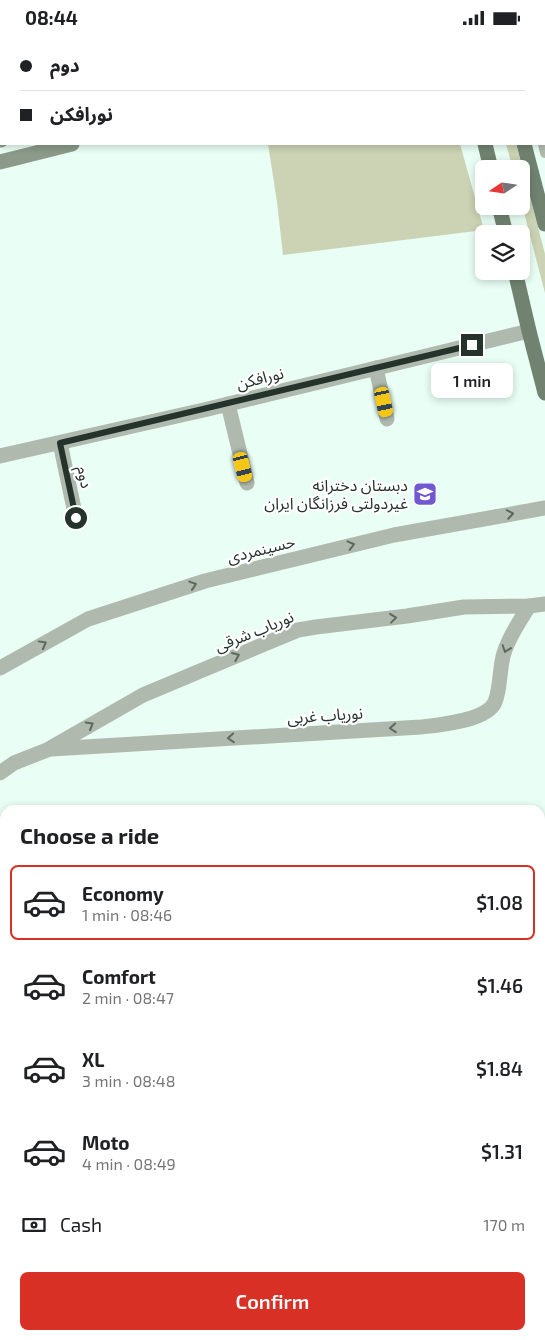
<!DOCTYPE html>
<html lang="en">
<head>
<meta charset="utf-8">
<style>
  :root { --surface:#fff; --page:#f6f6f6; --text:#202124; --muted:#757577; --line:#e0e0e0; --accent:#d93025 }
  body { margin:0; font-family:"Exo 2","Noto Sans Arabic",sans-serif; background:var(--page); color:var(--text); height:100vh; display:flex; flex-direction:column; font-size:19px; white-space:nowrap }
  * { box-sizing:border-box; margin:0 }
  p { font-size:16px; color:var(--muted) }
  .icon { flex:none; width:28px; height:28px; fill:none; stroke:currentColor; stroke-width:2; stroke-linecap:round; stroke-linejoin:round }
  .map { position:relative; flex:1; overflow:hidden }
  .side { position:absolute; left:0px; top:770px; width:545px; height:535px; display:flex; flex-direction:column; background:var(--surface); border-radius:15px 15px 0 0; box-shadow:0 2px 8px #0003 }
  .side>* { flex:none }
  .top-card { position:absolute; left:0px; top:0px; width:545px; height:110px; box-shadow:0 2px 8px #0003; display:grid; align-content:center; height:110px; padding:0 20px; background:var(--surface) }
  .needle { width:32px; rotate:257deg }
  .controls { position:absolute; left:475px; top:125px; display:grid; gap:10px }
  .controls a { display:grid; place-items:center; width:55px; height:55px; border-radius:8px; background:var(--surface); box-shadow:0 2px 8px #0003; font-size:25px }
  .end { position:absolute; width:22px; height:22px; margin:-11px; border:6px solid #25332d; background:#fff; box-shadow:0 0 0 2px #fff }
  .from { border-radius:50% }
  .bubble { position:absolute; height:35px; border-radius:8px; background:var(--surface); box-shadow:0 2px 8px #0003; font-size:16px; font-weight:600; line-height:35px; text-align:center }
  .car { position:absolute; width:15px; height:30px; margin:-15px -8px; border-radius:6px; box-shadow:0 0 4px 1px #0007; background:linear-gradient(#f5c518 24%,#345 0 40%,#f5c518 0 76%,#345 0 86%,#f5c518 0) }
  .top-card b { display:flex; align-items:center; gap:18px; height:48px; font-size:19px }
  .top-card b+b { border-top:1px solid var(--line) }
  .top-card i { width:12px; height:12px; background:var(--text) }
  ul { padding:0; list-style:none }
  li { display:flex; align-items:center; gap:15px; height:75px; margin:0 10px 8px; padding:0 10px; border:2px solid transparent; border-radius:8px }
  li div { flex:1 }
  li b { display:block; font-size:19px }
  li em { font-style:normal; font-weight:600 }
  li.current { border-color:var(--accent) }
  li>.icon { width:45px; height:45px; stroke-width:1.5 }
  h2 { padding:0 20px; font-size:22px; line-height:60px }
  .pay { display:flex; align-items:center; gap:12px; height:55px; padding:0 20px; font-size:19px }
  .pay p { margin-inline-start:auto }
  .button { display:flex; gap:10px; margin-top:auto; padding:10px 20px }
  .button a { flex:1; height:58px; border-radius:8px; background:var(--accent); color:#fff; font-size:20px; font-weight:600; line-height:58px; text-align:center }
  .status { display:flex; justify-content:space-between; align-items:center; height:35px; padding:0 25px; background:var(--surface); direction:ltr }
  .status svg { height:14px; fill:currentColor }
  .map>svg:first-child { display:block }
</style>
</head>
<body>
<div class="status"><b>08:44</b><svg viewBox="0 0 49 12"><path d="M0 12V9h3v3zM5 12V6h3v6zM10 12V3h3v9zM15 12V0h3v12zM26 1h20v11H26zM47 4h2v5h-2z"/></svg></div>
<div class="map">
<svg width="545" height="1305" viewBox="0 0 545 1305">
  <rect width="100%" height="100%" fill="#e9fef4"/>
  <!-- green -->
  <g fill="#cbd3b4">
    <polygon points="268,109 460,109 484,195 283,220 277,167"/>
    <polygon points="506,109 516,109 545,219 545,258 521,166 521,134 513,134"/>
  </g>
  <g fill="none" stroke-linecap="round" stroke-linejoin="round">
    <!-- lane -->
    <g stroke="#afb9ad" stroke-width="10">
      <polyline points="513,0 513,1"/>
      <polyline points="527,0 528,1"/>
      <polyline points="544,67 545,72"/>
      <polyline points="543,109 545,118"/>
    </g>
    <!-- street -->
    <g stroke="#afb9ad" stroke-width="15">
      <polyline points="157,1 158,0"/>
      <polyline points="376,333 387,384"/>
      <polyline points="228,369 247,448"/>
      <polyline points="60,408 76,483"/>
      <polyline points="0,421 208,374 529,296"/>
      <polyline points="0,633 88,584 205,546 394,500 545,473"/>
      <path d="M51,714l370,-22c18,-2 66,-6 74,-25 6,-15 4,-33 9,-49 5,-17 16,-32 25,-47"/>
      <polyline points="0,738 14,728 47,715 143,660 298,595 316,592 407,581 464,572 529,571 545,569"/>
      <polyline points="0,874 5,875"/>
      <polyline points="540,883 545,985"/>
      <polyline points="0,997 5,998"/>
      <polyline points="0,1214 5,1215"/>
      <polyline points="540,1226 545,1225"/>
    </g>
    <!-- secondary -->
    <g stroke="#8b9a89" stroke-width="15">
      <polyline points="172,1 175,0"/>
      <polyline points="237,1 240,0"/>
      <polyline points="289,1 292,0"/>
      <polyline points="355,1 358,0"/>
      <polyline points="0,61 1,60"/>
      <polyline points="0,85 1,84"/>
      <polyline points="0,105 1,105"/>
      <polyline points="0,127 72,109"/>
    </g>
    <!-- primary -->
    <g stroke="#718370" stroke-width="15">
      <polyline points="459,0 460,1"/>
      <polyline points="496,0 496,1"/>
      <polyline points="485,109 491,134"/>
      <polyline points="524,109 545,189"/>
      <polyline points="499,171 506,199"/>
      <polyline points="515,236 529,296 545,358"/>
    </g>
  </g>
  <!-- one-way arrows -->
  <defs><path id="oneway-chevron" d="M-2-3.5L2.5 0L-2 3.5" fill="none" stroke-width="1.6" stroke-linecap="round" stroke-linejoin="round" transform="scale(1.25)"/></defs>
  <g stroke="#5c6960">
    <use href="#oneway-chevron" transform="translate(510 479) rotate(-10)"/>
    <use href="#oneway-chevron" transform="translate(351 510) rotate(-14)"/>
    <use href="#oneway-chevron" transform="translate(193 550) rotate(-18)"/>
    <use href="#oneway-chevron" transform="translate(393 583) rotate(-7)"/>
    <use href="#oneway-chevron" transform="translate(43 609) rotate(-29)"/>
    <use href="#oneway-chevron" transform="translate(506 614) rotate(109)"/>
    <use href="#oneway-chevron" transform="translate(236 621) rotate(-23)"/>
    <use href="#oneway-chevron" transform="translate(90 690) rotate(-30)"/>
    <use href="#oneway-chevron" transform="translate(393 693) rotate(176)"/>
    <use href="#oneway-chevron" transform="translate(231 703) rotate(176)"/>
  </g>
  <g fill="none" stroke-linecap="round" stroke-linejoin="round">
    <!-- route -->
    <polyline stroke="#25332d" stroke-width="6" points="76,483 60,408 472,310"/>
  </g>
  <!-- icons -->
  <defs>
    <g id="school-square" transform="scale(1.25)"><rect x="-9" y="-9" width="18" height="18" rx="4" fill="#7058d2" stroke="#fff"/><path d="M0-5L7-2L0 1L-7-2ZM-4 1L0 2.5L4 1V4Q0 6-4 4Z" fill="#fff"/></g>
  </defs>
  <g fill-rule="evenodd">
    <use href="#school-square" x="425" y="459"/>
  </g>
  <g text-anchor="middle" stroke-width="4.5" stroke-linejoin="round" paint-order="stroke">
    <!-- street labels -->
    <g font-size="16" fill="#25332d" stroke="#fff">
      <text transform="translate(260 343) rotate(-14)" y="6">نورافکن</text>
      <text transform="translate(85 442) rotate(78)" y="6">دوم</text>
      <text transform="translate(261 514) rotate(-14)" y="6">حسینمردی</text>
      <text transform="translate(254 596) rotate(-22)" y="6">نوریاب شرقی</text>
      <text transform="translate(325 680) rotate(-4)" y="6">نوریاب غربی</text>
    </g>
    <!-- poi labels -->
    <g font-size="16" fill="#25332d" stroke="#fff" text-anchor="end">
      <text x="408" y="456">دبستان دخترانه<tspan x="408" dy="18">غیردولتی فرزانگان ايران</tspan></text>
    </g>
  </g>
</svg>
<div class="controls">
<a><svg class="needle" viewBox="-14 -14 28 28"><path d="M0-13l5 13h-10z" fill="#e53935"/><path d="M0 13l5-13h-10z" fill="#757577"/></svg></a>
<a><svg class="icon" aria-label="layers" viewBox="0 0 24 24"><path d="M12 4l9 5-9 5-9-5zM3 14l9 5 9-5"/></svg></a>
</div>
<i class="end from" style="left:76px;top:483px"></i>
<i class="end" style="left:472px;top:310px"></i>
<div class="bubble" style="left:431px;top:328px;width:82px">1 min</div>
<i class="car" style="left:384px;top:367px;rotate:168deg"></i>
<i class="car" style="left:243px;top:432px;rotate:166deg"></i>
<div class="top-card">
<b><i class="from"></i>دوم</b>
<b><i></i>نورافکن</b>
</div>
<section class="side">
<h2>Choose a ride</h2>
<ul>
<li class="current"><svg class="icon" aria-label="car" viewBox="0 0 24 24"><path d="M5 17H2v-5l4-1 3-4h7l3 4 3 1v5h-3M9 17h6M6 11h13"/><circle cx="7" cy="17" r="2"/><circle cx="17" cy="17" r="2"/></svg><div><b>Economy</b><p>1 min · 08:46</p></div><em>$1.08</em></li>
<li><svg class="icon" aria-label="car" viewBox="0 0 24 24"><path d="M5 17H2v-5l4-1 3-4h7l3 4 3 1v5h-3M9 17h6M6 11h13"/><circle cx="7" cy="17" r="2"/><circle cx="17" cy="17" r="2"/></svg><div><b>Comfort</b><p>2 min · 08:47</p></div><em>$1.46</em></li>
<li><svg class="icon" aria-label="car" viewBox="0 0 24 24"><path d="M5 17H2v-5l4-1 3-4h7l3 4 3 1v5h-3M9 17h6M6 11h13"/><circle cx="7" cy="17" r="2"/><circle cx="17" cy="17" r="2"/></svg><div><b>XL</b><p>3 min · 08:48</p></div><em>$1.84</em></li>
<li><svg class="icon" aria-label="car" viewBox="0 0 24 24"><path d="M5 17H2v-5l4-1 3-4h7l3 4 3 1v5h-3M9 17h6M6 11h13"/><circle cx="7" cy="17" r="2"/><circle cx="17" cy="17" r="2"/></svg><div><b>Moto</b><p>4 min · 08:49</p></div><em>$1.31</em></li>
</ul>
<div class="pay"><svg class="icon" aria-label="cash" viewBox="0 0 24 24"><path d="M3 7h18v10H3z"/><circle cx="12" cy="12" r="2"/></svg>Cash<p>170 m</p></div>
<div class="button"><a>Confirm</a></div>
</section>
</div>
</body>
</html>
